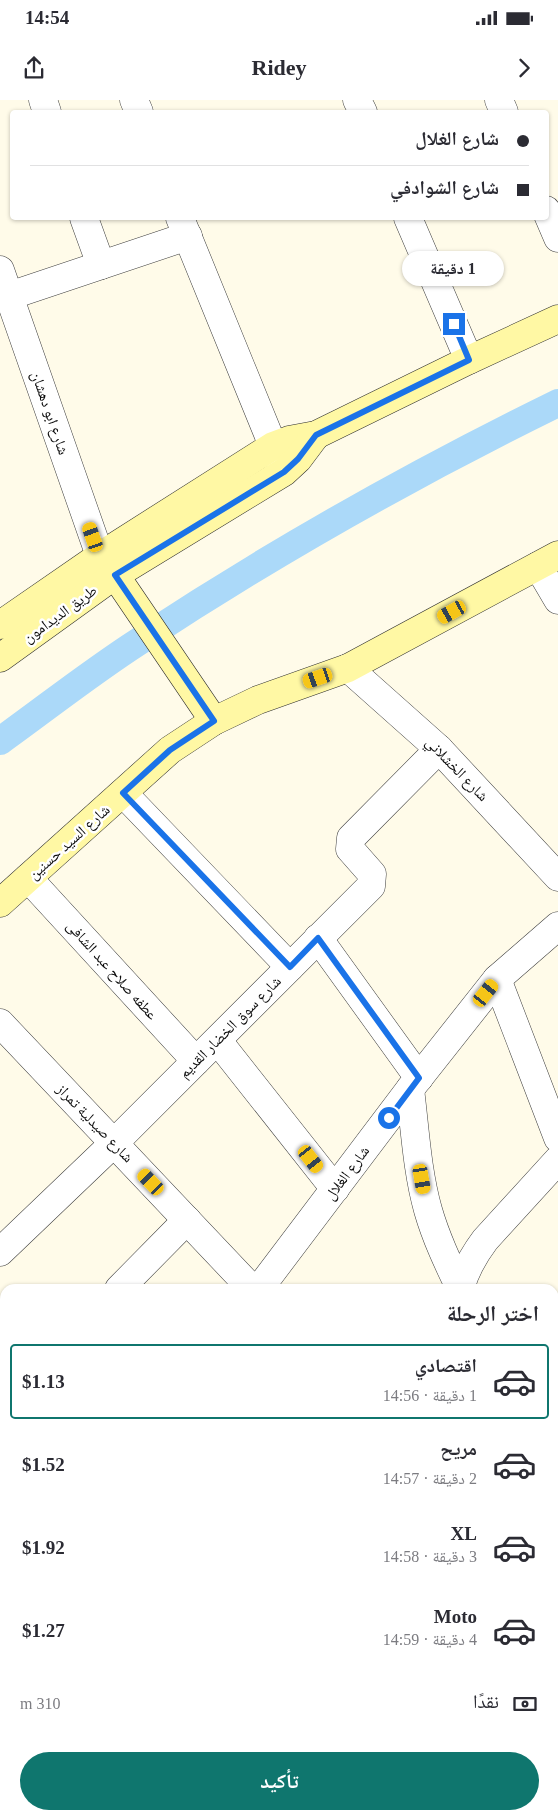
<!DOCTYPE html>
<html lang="ar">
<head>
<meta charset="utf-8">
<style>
  :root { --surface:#fff; --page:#f7f7f7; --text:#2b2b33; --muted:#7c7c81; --line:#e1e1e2; --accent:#0f766e }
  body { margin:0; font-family:"Times New Roman","Noto Naskh Arabic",serif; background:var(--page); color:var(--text); direction:rtl; height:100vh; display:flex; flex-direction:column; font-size:19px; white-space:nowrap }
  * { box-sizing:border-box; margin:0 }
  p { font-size:16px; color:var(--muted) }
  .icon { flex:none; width:28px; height:28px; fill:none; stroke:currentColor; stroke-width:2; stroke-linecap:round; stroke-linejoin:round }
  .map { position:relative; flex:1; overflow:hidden; direction:ltr }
  .sheet { position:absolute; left:0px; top:1184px; width:559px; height:536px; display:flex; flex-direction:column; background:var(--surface); border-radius:15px 15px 0 0; box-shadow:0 1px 4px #0004; direction:rtl }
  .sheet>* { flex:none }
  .top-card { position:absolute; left:10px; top:10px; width:539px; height:110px; border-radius:5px; box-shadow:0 1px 4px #0004; direction:rtl; display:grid; align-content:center; height:110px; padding:0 20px; background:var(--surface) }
  .end { position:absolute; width:22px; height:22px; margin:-11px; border:6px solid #1a73e8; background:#fff; box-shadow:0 0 0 2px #fff }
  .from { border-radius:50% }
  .bubble { position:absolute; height:35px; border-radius:18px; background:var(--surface); box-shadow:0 1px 4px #0004; font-size:16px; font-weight:800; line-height:35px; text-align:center; direction:rtl }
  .car { position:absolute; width:15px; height:30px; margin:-15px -8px; border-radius:6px; box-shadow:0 0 4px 1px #0007; background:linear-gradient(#f5c518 24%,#345 0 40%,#f5c518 0 76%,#345 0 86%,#f5c518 0) }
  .top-card b { display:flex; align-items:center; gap:18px; height:48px; font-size:19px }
  .top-card b+b { border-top:1px solid var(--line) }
  .top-card i { width:12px; height:12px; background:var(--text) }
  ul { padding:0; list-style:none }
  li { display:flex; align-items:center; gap:15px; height:75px; margin:0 10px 8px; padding:0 10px; border:2px solid transparent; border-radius:5px }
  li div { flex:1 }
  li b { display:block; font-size:19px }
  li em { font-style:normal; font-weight:800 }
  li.current { border-color:var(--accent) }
  li>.icon { width:45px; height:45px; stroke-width:1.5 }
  h2 { padding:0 20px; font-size:22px; line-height:60px }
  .pay { display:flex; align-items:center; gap:12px; height:55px; padding:0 20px; font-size:19px }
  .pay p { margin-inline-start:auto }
  .cta { display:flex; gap:10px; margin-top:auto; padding:10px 20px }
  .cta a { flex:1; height:58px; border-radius:30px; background:var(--accent); color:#fff; font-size:20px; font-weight:800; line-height:58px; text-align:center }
  .status { display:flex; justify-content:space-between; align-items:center; height:35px; padding:0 25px; background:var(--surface); direction:ltr }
  .status svg { height:14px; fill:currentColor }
  header { display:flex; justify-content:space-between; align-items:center; height:65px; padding:0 20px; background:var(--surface); font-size:22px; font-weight:800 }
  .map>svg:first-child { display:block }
</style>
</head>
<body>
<div class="status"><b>14:54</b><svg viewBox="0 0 49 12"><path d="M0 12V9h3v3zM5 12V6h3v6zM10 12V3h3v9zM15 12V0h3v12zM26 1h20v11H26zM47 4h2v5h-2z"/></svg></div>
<header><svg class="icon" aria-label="forward" viewBox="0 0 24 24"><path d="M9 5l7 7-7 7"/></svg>Ridey<svg class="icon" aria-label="share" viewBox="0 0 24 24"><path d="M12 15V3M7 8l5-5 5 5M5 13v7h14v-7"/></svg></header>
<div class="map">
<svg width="558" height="1719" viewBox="0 0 558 1719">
  <rect width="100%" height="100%" fill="#fffbe9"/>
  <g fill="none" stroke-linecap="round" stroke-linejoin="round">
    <!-- canal -->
    <path stroke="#abd9f9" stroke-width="28" d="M0,641c46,-33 90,-68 138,-99 135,-89 275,-168 420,-239"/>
    <!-- street casing -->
    <g stroke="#3e3e3e" stroke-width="29">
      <g id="street">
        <polyline points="43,0 47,12"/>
        <polyline points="134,0 139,12"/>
        <polyline points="357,0 363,12"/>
        <polyline points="499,0 504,12"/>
        <polyline points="546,110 558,138"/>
        <polyline points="84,118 101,165"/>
        <polyline points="180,118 282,368"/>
        <polyline points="408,118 469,260"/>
        <polyline points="0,170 100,456"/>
        <polyline points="9,196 188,136"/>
        <polyline points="538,466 558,500"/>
        <polyline points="348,568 439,649 558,777"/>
        <polyline points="123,693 290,867"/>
        <polyline points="28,778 196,961"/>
        <polyline points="318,838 419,978"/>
        <polyline points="497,879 558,1038"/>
        <polyline points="0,923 252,1189"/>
        <polyline points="218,941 335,1089"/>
        <path d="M410,989c5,40 7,82 18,121 8,28 20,53 32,78"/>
        <polyline points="0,1152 114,1043 371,786 372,774 350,749 351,738 439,649"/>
        <polyline points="119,1189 187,1120"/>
        <polyline points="259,1189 410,989 497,879 558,826"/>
        <path d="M460,1189c5,-19 13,-33 25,-49l73,-80"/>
        <polyline points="0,1225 5,1231"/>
        <polyline points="554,1307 558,1307"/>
        <polyline points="0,1308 5,1302"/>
        <polyline points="554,1520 558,1522"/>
        <polyline points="554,1687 558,1667"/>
        <polyline points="196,1719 200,1715"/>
        <polyline points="547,1719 548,1715"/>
      </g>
    </g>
    <!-- secondary casing -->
    <g stroke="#2d2d2d" stroke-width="29">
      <g id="secondary">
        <polyline points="115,475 214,621"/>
        <polyline points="0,525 100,456 273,346 289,340 316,335 469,260 558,219"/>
        <polyline points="0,558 115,475 284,372 298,359 316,335"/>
        <polyline points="0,803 170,650 214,621 258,600 348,568 558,455"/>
        <polyline points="0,1514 5,1521"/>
        <polyline points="159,1715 164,1719"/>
      </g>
    </g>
    <!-- street -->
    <use href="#street" stroke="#fff" stroke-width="28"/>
    <!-- secondary -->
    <use href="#secondary" stroke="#fff8a4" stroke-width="28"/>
  </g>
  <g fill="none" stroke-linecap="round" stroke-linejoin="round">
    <!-- route -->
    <polyline stroke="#1a73e8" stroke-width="6" points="389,1018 419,978 318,838 290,867 123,693 170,650 214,621 115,475 284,372 298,359 316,335 469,260 454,224"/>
  </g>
  <g text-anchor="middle" stroke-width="5" stroke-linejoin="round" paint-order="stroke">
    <!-- street labels -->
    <g font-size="15" fill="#0b0b0b" stroke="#fff">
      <text transform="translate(50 313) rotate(71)" y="5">شارع ابو دهشان</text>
      <text transform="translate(60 514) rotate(-36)" y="5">طريق الديدامون</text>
      <text transform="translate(457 669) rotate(46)" y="5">شارع الخشلاني</text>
      <text transform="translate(69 742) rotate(-42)" y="5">شارع السيد حسنين</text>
      <text transform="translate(112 870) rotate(48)" y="5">عطفه صلاح عبد الشافى</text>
      <text transform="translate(230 927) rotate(-45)" y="5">شارع سوق الخضار القديم</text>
      <text transform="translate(95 1023) rotate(46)" y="5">شارع صيدلية تمراز</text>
      <text transform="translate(347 1073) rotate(-53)" y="5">شارع الغلال</text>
    </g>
  </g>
</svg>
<i class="end from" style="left:389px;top:1018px"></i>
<i class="end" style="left:454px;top:224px"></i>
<div class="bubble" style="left:402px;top:151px;width:102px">1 دقيقة</div>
<i class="car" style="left:93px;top:437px;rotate:341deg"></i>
<i class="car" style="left:452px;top:512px;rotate:241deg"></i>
<i class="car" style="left:318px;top:578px;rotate:251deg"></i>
<i class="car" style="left:486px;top:893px;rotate:39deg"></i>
<i class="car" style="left:311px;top:1059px;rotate:142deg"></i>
<i class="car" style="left:422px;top:1079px;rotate:170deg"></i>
<i class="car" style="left:151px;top:1082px;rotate:316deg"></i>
<div class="top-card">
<b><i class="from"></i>شارع الغلال</b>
<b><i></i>شارع الشوادفي</b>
</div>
<section class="sheet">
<h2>اختر الرحلة</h2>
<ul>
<li class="current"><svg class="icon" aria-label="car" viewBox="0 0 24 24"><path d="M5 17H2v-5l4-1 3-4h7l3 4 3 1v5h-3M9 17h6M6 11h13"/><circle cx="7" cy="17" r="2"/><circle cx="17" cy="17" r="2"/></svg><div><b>اقتصادي</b><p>1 دقيقة · 14:56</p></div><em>$1.13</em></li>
<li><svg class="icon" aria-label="car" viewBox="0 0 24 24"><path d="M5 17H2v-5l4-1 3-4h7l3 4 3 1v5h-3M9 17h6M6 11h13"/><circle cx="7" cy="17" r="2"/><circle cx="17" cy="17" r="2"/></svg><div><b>مريح</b><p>2 دقيقة · 14:57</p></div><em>$1.52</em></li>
<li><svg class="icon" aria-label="car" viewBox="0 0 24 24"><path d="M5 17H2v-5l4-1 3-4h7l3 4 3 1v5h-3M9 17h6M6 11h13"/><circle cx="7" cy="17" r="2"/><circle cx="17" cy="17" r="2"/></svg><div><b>XL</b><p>3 دقيقة · 14:58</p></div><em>$1.92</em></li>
<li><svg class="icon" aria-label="car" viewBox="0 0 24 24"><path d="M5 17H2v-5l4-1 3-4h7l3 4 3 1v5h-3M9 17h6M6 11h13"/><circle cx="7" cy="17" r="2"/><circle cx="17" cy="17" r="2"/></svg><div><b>Moto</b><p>4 دقيقة · 14:59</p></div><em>$1.27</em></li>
</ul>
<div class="pay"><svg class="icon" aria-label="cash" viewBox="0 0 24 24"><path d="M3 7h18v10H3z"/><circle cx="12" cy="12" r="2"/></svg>نقدًا<p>310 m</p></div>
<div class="cta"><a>تأكيد</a></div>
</section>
</div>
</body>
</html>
